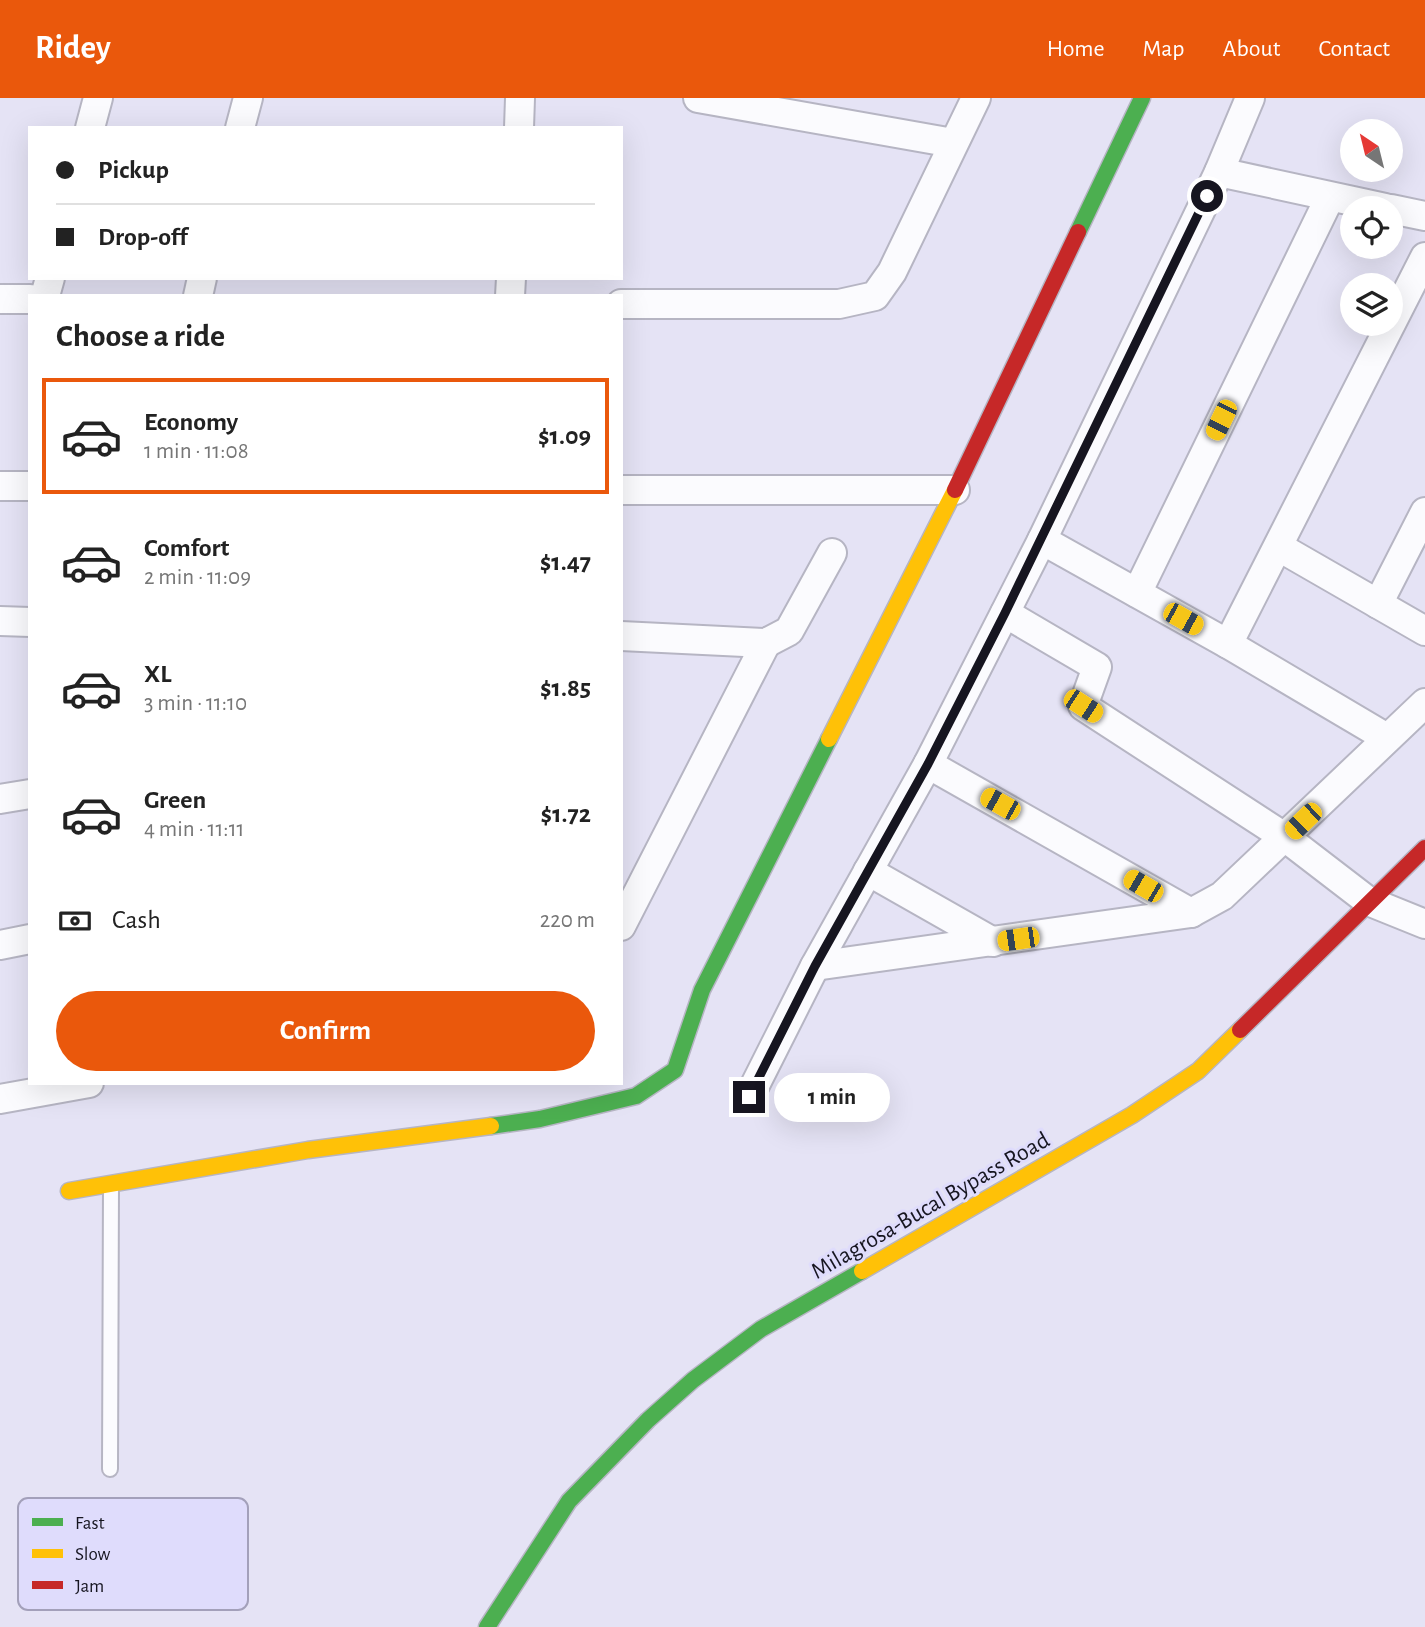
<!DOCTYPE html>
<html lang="en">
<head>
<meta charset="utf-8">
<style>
  :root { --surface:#fff; --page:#f2f2f2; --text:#222; --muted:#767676; --line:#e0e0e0; --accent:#ea580c }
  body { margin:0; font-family:"Alegreya Sans",sans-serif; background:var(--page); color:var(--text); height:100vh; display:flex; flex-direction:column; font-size:26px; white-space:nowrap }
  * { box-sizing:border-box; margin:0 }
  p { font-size:23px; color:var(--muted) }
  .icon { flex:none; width:38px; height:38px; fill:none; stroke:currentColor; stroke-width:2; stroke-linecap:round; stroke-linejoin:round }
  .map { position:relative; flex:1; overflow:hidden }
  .details { position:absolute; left:28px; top:196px; width:595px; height:791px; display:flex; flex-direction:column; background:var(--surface); border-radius:0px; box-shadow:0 7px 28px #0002 }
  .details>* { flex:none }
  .banner { position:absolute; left:28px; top:28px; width:595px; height:154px; border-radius:0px; box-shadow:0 7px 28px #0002; display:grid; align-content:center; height:154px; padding:0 28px; background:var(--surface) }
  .needle { width:46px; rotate:325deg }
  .controls { position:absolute; left:1340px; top:21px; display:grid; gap:14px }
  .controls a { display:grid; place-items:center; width:63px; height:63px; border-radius:50%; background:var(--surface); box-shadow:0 7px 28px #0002; font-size:35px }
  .end { position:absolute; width:32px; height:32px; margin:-16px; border:9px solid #161520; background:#fff; box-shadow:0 0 0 4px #fff }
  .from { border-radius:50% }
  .bubble { position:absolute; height:49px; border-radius:24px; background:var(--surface); box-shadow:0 7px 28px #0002; font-size:23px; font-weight:700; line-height:49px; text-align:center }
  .car { position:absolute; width:21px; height:42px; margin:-21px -10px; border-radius:9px; box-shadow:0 0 5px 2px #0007; background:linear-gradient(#f5c518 24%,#345 0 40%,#f5c518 0 76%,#345 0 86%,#f5c518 0) }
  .banner b { display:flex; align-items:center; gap:24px; height:66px; font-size:26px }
  .banner b+b { border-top:2px solid var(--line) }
  .banner i { width:18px; height:18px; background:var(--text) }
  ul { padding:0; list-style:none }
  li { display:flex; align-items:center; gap:21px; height:116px; margin:0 14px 10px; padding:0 14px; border:4px solid transparent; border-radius:0px }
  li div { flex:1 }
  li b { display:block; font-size:26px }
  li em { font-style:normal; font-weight:700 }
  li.current { border-color:var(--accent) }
  li>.icon { width:63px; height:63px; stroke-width:1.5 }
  h2 { padding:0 28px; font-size:32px; line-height:84px }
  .pay { display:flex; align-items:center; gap:18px; height:77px; padding:0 28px; font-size:26px }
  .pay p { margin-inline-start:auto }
  .cta { display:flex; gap:14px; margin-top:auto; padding:14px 28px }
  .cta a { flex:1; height:80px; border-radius:42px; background:var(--accent); color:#fff; font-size:28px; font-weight:700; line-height:80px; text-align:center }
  header { display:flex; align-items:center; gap:42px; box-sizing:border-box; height:98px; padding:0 35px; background:var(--accent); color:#fff }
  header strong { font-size:33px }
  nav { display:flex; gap:38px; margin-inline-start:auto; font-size:24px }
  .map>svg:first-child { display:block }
</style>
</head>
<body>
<header>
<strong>Ridey</strong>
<nav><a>Home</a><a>Map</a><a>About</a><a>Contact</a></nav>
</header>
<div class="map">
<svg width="1425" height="1529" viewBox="0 0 1425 1529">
  <rect width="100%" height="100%" fill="#e5e3f5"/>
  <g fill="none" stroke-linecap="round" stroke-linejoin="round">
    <!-- lane casing -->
    <g stroke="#b6b5c3" stroke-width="18">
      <polyline id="lane" points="110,1371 111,1087"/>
    </g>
    <!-- street casing -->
    <g stroke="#b6b5c3" stroke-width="32">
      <g id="street">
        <polyline points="698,0 953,45"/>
        <polyline points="90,30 98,0"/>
        <polyline points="240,30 248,0"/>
        <polyline points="519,30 520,0"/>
        <polyline points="1219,74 1385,110"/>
        <polyline points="1391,111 1425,118"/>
        <polyline points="45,198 50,180"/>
        <polyline points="198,198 202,180"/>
        <polyline points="510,198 511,180"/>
        <polyline points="0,201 30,201"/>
        <polyline points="621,206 839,206 875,198 892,174 976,0"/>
        <polyline points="0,388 30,388"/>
        <polyline points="621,392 955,392"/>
        <polyline points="1042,442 1228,546 1387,640"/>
        <polyline points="1279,449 1425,533"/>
        <polyline points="1137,495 1330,99"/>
        <polyline points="1378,506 1425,414"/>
        <polyline points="1005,515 1097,569 1083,608 1286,740 1368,803 1425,826"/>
        <polyline points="0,523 30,524"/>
        <polyline points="621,538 766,545 789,533 832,455"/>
        <polyline points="1228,546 1425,159"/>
        <polyline points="928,666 1191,815"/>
        <polyline points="0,701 30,696"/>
        <polyline points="868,773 993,844"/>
        <polyline points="621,828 766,545"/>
        <polyline points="0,847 30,841"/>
        <polyline points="815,868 1191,815 1222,798 1425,605"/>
        <polyline points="749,999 815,868 928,666 1042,442 1219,74 1250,0"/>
        <polyline points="0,1001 89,985"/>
      </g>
    </g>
    <!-- fast casing -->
    <g stroke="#b6b5c3" stroke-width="19">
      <g id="fast">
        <polyline points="1078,134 1142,0"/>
        <polyline points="491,1028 540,1021 636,998 675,972 702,892 829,641"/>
        <polyline points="487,1529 569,1403 648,1322 693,1282 761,1231 862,1173"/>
      </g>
    </g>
    <!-- slow casing -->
    <g stroke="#b6b5c3" stroke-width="19">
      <g id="slow">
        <polyline points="829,641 955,392"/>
        <polyline points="69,1093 308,1052 491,1028"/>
        <polyline points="862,1173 1132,1017 1198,973 1240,932"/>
      </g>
    </g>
    <!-- jam casing -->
    <g stroke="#b6b5c3" stroke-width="19">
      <g id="jam">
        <polyline points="955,392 1078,134"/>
        <polyline points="1240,932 1425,750"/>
      </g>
    </g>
    <!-- lane -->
    <use href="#lane" stroke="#fbfbfe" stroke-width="14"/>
    <!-- street -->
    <use href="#street" stroke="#fbfbfe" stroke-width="28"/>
    <!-- fast -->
    <use href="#fast" stroke="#4caf50" stroke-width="16"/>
    <!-- slow -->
    <use href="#slow" stroke="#ffc107" stroke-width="16"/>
    <!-- jam -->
    <use href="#jam" stroke="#c62828" stroke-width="16"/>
  </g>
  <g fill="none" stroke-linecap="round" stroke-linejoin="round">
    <!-- route -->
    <polyline stroke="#161520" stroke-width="9" points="749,999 815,868 928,666 1005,515 1207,98"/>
  </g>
  <g text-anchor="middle" stroke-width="6" stroke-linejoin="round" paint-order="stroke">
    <!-- street labels -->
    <g font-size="24" fill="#161520" stroke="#dfdcfc">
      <text transform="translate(930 1107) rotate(-30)" y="8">Milagrosa-Bucal Bypass Road</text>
    </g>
  </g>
  <!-- legend -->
  <rect x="18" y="1400" width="230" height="112" rx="10" fill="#dfdcfc" stroke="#a3a0ba" stroke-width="2"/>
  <rect x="32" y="1420" width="31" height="8" fill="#4caf50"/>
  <rect x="32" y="1451" width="31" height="9" fill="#ffc107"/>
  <rect x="32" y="1483" width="31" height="8" fill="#c62828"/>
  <g font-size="19" fill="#161520">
    <text x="75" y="1431">Fast</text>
    <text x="75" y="1462">Slow</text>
    <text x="75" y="1494">Jam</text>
  </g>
</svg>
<div class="controls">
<a><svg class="needle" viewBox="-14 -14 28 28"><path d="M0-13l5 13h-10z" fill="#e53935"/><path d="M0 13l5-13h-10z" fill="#767676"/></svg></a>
<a><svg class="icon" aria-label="locate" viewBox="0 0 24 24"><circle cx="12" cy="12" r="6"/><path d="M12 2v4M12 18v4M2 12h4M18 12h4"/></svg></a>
<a><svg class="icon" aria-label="layers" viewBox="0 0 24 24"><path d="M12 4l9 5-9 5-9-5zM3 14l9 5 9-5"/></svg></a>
</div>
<i class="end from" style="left:1207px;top:98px"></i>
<i class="end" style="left:749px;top:999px"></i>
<div class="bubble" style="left:774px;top:975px;width:116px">1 min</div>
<i class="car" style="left:1221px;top:322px;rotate:206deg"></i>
<i class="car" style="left:1183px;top:521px;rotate:119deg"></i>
<i class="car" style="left:1083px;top:608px;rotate:123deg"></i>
<i class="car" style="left:1000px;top:706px;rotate:299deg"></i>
<i class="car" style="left:1303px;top:723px;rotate:226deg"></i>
<i class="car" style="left:1143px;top:788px;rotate:300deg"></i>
<i class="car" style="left:1018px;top:841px;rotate:262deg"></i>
<div class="banner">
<b><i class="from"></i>Pickup</b>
<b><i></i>Drop-off</b>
</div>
<section class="details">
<h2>Choose a ride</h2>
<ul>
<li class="current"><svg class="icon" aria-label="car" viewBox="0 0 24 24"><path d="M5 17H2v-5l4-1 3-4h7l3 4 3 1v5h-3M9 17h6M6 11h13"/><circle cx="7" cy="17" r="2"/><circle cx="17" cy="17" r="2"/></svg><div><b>Economy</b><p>1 min · 11:08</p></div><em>$1.09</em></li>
<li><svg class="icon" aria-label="car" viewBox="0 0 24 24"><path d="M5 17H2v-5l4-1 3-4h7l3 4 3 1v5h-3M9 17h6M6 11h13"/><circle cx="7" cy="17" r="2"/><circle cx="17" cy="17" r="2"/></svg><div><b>Comfort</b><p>2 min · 11:09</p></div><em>$1.47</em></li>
<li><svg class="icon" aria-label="car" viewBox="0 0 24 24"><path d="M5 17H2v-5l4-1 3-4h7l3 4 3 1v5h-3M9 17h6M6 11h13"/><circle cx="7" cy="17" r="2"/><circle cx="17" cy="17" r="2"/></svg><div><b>XL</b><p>3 min · 11:10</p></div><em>$1.85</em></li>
<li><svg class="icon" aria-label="car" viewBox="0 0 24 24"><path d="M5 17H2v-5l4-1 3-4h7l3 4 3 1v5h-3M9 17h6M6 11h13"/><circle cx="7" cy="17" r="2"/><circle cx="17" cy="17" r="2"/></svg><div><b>Green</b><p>4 min · 11:11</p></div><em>$1.72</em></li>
</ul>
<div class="pay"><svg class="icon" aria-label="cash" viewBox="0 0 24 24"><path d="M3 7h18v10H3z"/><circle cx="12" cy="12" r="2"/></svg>Cash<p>220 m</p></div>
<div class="cta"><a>Confirm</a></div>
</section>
</div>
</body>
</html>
